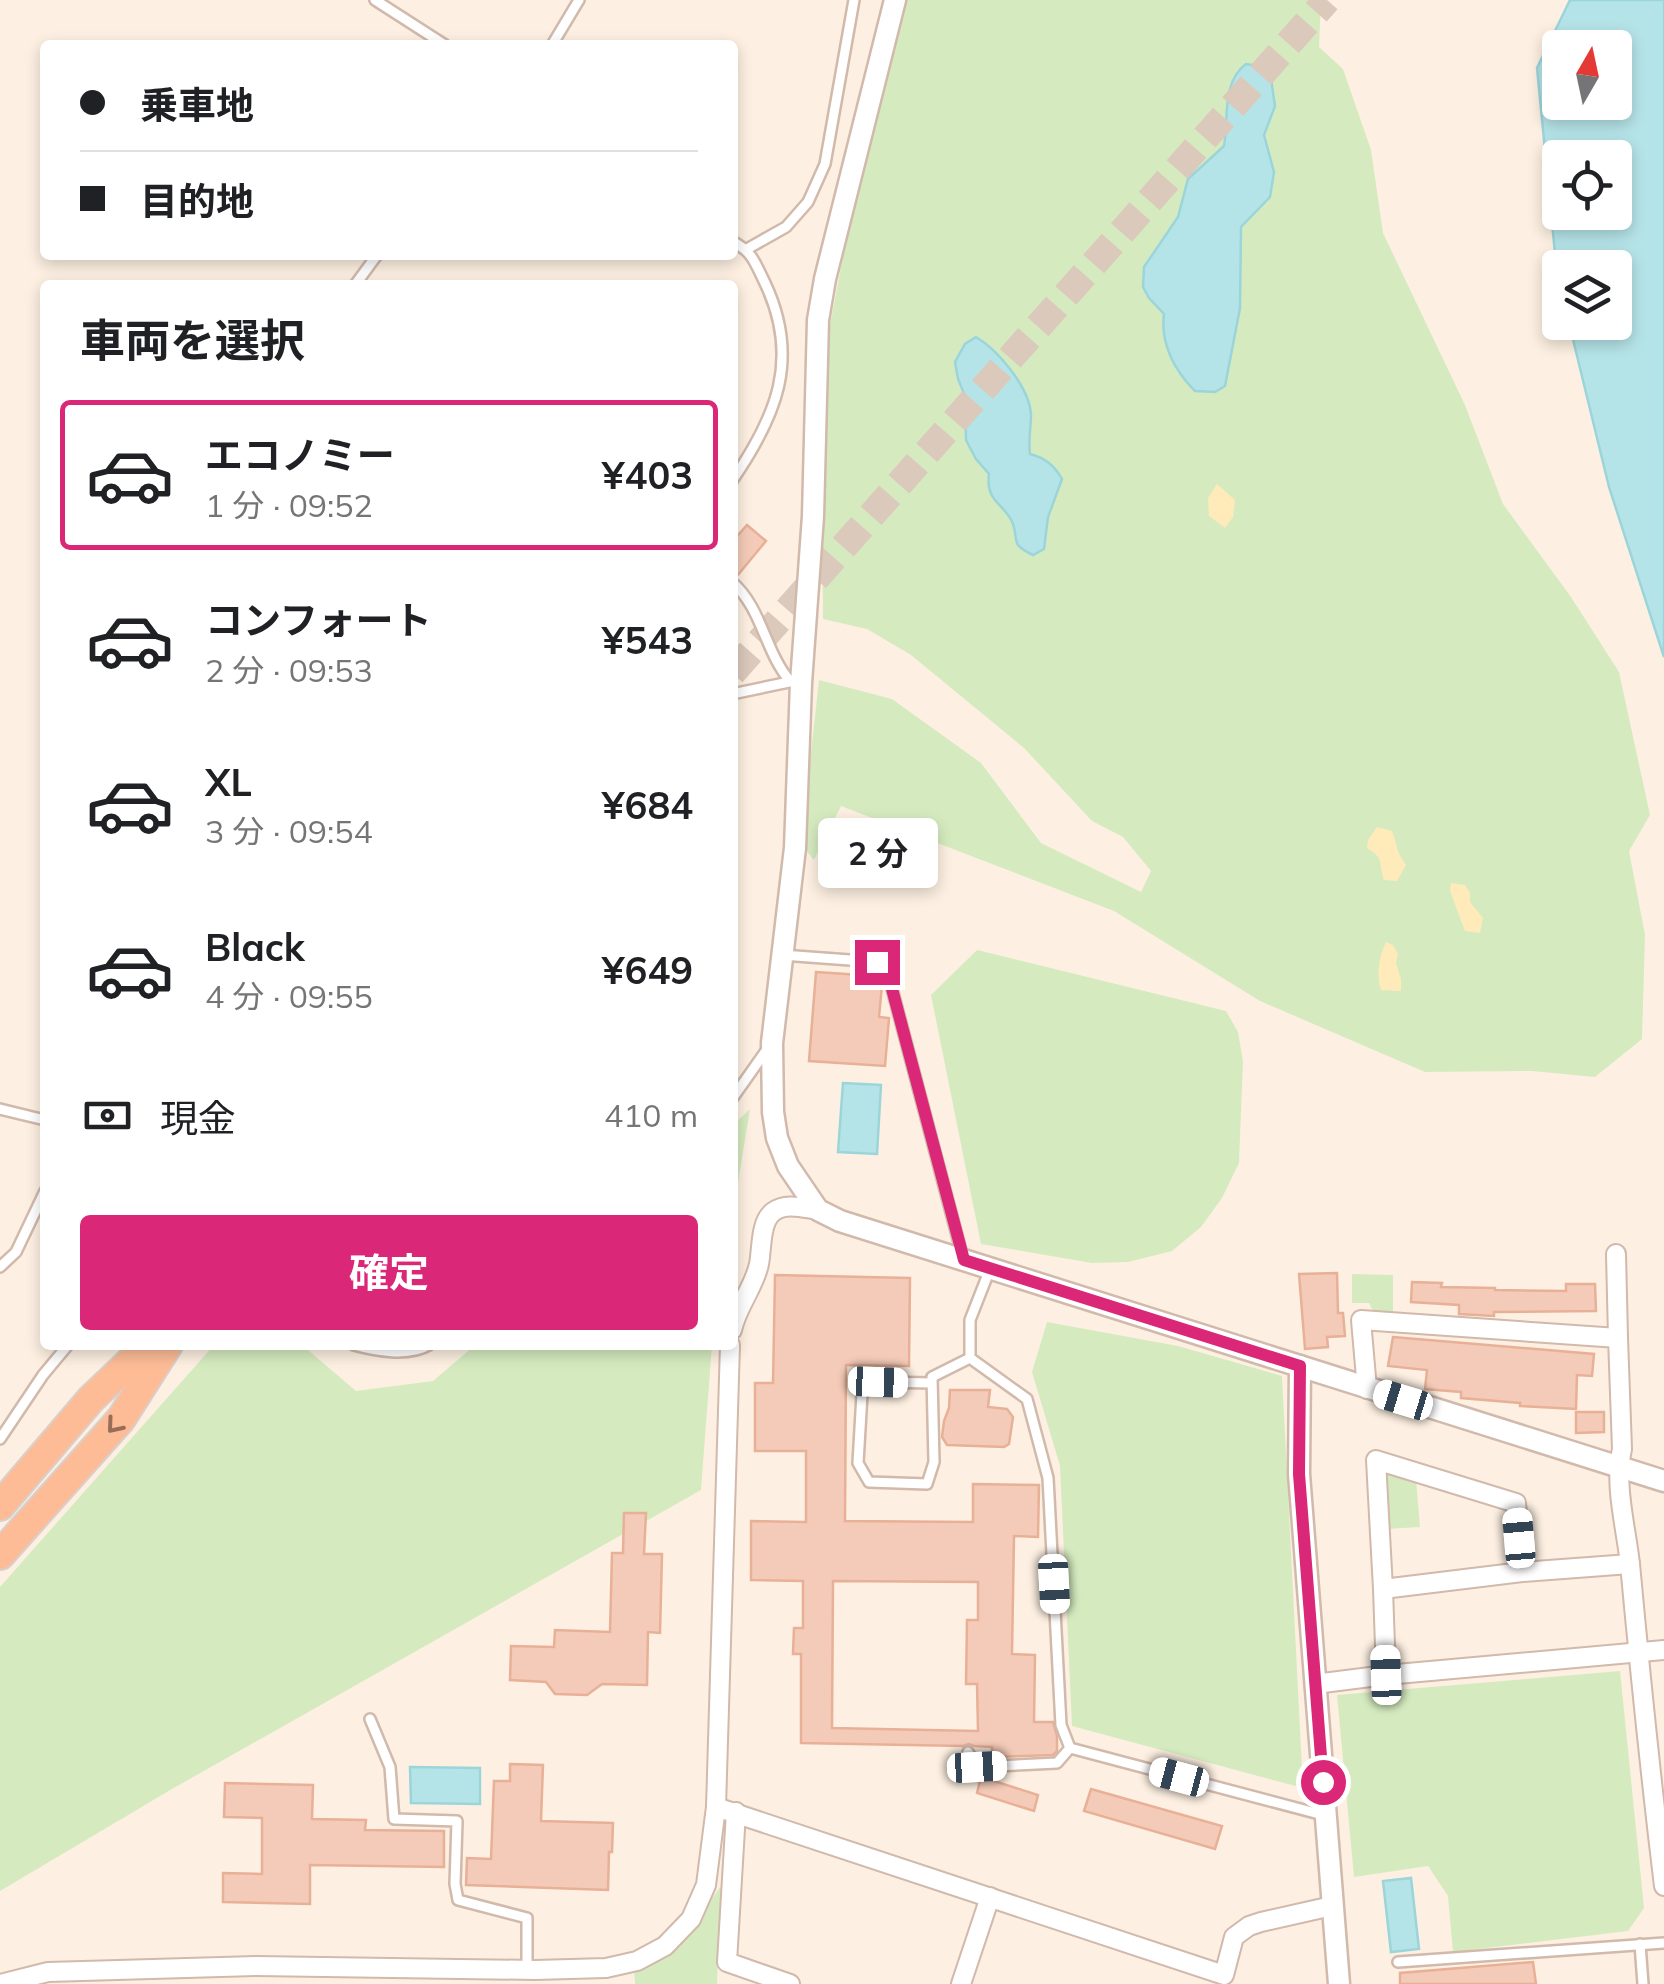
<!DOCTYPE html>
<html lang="ja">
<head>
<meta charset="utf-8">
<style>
  :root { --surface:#fff; --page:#f6f6f6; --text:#202124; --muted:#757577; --line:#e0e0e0; --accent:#db2777 }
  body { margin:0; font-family:Mulish,"Noto Sans JP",sans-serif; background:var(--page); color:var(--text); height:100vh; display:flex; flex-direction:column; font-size:38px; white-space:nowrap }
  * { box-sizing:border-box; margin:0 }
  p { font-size:32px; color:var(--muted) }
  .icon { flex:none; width:55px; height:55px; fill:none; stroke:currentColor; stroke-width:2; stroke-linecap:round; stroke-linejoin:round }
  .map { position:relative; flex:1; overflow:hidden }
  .sheet { position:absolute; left:40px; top:280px; width:698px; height:1070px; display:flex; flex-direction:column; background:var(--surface); border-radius:10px; box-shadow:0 5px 15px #0003 }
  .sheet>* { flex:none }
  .top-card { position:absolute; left:40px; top:40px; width:698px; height:220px; border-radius:10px; box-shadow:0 5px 15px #0003; display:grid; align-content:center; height:220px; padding:0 40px; background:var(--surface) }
  .needle { width:65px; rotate:9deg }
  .buttons { position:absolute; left:1542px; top:30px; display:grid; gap:20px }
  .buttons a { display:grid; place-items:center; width:90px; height:90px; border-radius:10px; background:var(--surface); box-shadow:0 5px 15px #0003; font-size:50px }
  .end { position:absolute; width:45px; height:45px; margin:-22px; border:12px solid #db2777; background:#fff; box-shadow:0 0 0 5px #fff }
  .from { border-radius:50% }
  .bubble { position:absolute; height:70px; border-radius:10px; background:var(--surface); box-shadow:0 5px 15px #0003; font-size:32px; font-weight:700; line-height:70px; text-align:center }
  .car { position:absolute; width:30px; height:60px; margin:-30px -15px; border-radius:12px; box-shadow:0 0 8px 2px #0007; background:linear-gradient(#fff 24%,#345 0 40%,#fff 0 76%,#345 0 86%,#fff 0) }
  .top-card b { display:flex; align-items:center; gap:35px; height:95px; font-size:38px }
  .top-card b+b { border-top:2px solid var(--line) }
  .top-card i { width:25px; height:25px; background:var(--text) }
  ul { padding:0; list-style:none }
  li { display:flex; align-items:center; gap:30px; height:150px; margin:0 20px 15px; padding:0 20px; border:5px solid transparent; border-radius:10px }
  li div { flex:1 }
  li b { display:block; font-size:38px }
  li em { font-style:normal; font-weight:700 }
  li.selected { border-color:var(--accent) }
  li>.icon { width:90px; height:90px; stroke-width:1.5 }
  h2 { padding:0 40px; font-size:45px; line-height:120px }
  .pay { display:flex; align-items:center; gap:25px; height:110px; padding:0 40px; font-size:38px }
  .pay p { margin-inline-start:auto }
  .button { display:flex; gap:20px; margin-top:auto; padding:20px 40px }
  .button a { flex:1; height:115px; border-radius:10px; background:var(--accent); color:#fff; font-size:40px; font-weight:700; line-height:115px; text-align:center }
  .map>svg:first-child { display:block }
</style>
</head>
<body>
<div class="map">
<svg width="1664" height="1984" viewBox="0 0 1664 1984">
  <rect width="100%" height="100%" fill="#fdf0e2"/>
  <!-- green -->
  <g fill="#d5ebbf">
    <polygon points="903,0 1321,0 1319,47 1343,69 1371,150 1383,233 1465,405 1503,504 1571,597 1619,672 1650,815 1629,851 1645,935 1642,1039 1595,1077 1532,1071 1425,1072 1260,1001 1114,911 841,806 814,860 801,844 819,680 892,699 981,763 1041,843 1141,892 1151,871 1123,837 1092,821 1024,748 911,655 867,629 823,619 822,497 830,325 855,194"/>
    <polygon points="977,950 1226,1011 1238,1032 1243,1061 1239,1163 1222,1198 1201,1227 1172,1251 1128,1262 1092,1263 981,1244 931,995"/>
    <polygon points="750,1109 733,1213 733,1125"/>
    <polygon points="1352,1274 1393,1275 1393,1312 1373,1311 1369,1303 1352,1303"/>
    <polygon points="1047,1322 1178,1346 1282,1376 1303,1788 1072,1726 1060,1466 1032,1372"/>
    <polygon points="214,1345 302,1345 356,1391 433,1381 475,1345 712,1345 701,1490 172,1789 0,1891 0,1587"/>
    <polygon points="1384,1471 1416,1479 1420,1527 1386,1529"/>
    <polygon points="1620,1671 1644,1908 1628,1931 1453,1952 1448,1896 1428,1866 1354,1877 1337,1695"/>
    <polygon points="721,1886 717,1984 635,1984 634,1967 680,1943"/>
  </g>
  <!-- sand -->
  <g fill="#ffeaba">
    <polygon points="1217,484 1235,500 1233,517 1225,528 1209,516 1208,498"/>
    <path d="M1377,827l15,4c6,15 3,19 14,34l-9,16 -13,-1c-6,-18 1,-21 -17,-32l1,-8z"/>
    <polygon points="1451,883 1465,885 1470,893 1470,902 1483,918 1480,933 1465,931 1450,891"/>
    <path d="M1386,942l7,3 5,9 -2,9 5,16v12l-20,-1c-5,-15 -2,-33 5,-48z"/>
  </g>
  <!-- water -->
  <g fill="#b5e4e8" stroke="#9bd5da" stroke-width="2.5" fill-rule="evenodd">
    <path d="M1570,0h94v657l-55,-170 -40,-164 46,-1v-54h-55v17l-3,-11 -20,-206zM1560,48h55v54h-55zM1560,158h55v54h-55z"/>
    <path d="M1246,64l11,2 14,13 4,27 -11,29 10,37 -4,25 -29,30 -1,81 -15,78 -10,6 -20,-1c-20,-20 -35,-47 -31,-77l-15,-16 -6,-11 1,-20 34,-50 10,-38 36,-33c5,-28 -3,-63 22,-82z"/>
    <path d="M976,337c22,13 53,50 55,77 0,13 -3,26 -1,40 15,4 24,11 32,25l-14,38 -4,32 -11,6c-23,-11 -14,-13 -20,-31 -7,-20 -28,-21 -24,-50l-13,-15 -10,-19 -1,-44 -7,-17 -3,-17 10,-18z"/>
    <polygon points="843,1083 881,1085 877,1154 838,1152"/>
    <polygon points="410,1767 480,1768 480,1804 411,1803"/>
    <polygon points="1411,1878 1419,1949 1391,1952 1383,1881"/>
  </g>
  <!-- building -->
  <g fill="#f4cbb8" stroke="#e8b097" stroke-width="2.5" fill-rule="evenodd">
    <polygon points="747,525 766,541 737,576 732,574 732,542"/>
    <polygon points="816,972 876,976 882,985 879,1017 889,1018 885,1066 809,1061"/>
    <polygon points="1337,1273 1338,1313 1343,1313 1345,1336 1327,1337 1328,1347 1305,1349 1299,1274"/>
    <path d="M775,1275l135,3 -1,88 -63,-1 -1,156 128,1v-38l66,1 -1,52 -24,-1 -2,118 23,1 -1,67h19l4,14v15l-4,4 -61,2v-10l-18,-1 -5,-2 -6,2 -162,-3v-89h-8l1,-26h9v-47l-52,-1v-59l55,1v-71h-51v-68h18zM833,1581l145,1v38h-11l-1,64h11l1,47 -146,-3z"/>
    <polygon points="1412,1282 1442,1283 1441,1287 1495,1288 1495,1290 1566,1291 1566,1284 1595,1284 1596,1311 1494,1312 1494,1316 1459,1314 1459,1305 1411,1302"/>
    <polygon points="1393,1337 1594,1354 1592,1376 1577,1375 1576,1409 1520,1406 1520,1403 1461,1398 1461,1392 1425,1389 1427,1370 1388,1366"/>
    <polygon points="950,1390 990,1390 988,1407 1007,1409 1013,1417 1009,1444 1004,1447 947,1445 942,1437 944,1421 949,1408"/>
    <polygon points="1576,1412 1604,1412 1604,1432 1576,1433"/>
    <polygon points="624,1513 646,1513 644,1554 662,1554 660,1633 648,1632 647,1685 602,1684 587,1695 555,1694 546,1682 510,1680 511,1646 554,1647 555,1630 610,1632 612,1553 623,1553"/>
    <polygon points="510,1764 543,1765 541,1821 613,1823 612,1852 609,1852 608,1890 466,1885 467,1858 491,1859 494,1781 510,1781"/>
    <polygon points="981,1777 1038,1795 1034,1811 977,1793"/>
    <polygon points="225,1783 313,1785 312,1819 366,1820 365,1830 444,1831 444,1867 310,1865 310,1904 223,1902 223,1873 262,1874 262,1818 224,1817"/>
    <polygon points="1091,1789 1222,1826 1215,1849 1084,1811"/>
    <polygon points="1533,1962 1536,1984 1400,1984 1400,1973"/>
  </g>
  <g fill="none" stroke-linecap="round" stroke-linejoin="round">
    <!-- trunk-tunnel -->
    <polyline stroke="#dbc9bb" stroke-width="28" stroke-dasharray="28 14" stroke-linecap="butt" points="732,673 1327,0"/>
    <!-- service casing -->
    <g stroke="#d1b9ab" stroke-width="14">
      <g id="service">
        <polyline points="375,0 445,45"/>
        <polyline points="552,45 579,0"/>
        <path d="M732,241c21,11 23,22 33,42 36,76 11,134 -33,198"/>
        <polyline points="747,249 786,227 808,202 825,164 854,0"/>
        <polyline points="355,285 377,255"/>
        <path d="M732,582c30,26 33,70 58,99"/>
        <polyline points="732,694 794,681"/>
        <polyline points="782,955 877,962 891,985 963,1258"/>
        <polyline points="732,1099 768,1048"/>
        <polyline points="0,1109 45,1120"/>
        <polyline points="0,1267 16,1252 45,1191"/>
        <polyline points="990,1269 970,1320 970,1358 1027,1399 1048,1478 1061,1725 1070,1748 1323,1815"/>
        <path d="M354,1345c21,6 55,12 75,0"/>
        <polyline points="932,1383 878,1382 862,1394 858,1463 869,1482 927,1484 934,1462 932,1377 970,1358"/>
        <polyline points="0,1439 43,1375 68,1345"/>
        <polyline points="370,1719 390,1767 394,1819 457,1821 455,1884 458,1900 527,1918 527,1969"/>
        <polyline points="968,1752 977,1767 1057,1763 1070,1748"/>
        <polyline points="1640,1944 1643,1984"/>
        <polyline points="1398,1962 1664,1943"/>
      </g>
    </g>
    <!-- minor casing -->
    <g stroke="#d1b9ab" stroke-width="22">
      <g id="minor">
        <polyline points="1616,1254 1618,1338"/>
        <path d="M732,1330c5,-24 22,-42 27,-66 3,-15 1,-42 14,-52 12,-10 31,-4 45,-2"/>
        <path d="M1367,1389l-6,-69 257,18 4,111c-8,37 4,78 8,115 10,108 21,215 34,322"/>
        <polyline points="1522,1572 1516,1503 1376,1460 1383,1589 1522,1572 1630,1564"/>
        <polyline points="1383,1589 1386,1675"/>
        <polyline points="1315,1684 1386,1675 1664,1650"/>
        <polyline points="716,1807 1224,1975 1234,1937 1249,1926 1261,1922 1332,1906"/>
        <polyline points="736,1812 727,1962 790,1984"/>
        <polyline points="0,1984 48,1972 256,1966 535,1970 606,1968 637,1961 665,1946 691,1919 706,1885 716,1807 730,1345"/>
        <polyline points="961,1984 990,1897"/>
      </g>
    </g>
    <!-- tertiary casing -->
    <g stroke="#d1b9ab" stroke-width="25">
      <g id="tertiary">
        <polyline points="895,0 825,279 818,320 813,516 801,683 795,848 772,1043 773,1112 777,1138 788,1166 818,1210 840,1221 1664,1481"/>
        <polyline points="1300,1366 1299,1474 1339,1984"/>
      </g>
    </g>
    <!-- trunk casing -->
    <g stroke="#d9cfcb" stroke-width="32">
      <g id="trunk">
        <polyline points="0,1506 91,1399 148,1345"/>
        <polyline points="0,1555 121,1419 168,1345"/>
      </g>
    </g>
    <!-- service -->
    <use href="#service" stroke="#fff" stroke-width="9"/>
    <!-- minor -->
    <use href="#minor" stroke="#fff" stroke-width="18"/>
    <!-- tertiary -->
    <use href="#tertiary" stroke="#fff" stroke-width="20"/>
    <!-- trunk -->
    <use href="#trunk" stroke="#fdbc96" stroke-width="28"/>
  </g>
  <!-- one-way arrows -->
  <defs><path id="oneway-chevron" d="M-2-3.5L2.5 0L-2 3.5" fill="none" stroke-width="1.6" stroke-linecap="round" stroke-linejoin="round" transform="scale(2.5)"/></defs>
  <use stroke="#986e5b" href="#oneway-chevron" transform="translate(114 1426) rotate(130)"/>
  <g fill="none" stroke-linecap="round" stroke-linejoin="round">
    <!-- route -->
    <polyline stroke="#db2777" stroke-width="12" points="877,962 891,985 964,1260 1300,1366 1299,1474 1323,1782"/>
  </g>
</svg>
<div class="buttons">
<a><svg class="needle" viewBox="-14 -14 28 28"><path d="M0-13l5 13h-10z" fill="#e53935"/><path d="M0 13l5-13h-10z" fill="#757577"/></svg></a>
<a><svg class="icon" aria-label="locate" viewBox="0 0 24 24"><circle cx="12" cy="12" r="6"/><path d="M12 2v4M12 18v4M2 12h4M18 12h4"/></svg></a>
<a><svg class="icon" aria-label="layers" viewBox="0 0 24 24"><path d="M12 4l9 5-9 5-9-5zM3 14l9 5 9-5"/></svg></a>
</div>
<i class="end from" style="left:1323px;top:1782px"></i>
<i class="end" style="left:877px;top:962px"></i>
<div class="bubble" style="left:818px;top:818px;width:120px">2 分</div>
<i class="car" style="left:878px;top:1382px;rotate:92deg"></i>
<i class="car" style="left:1403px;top:1400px;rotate:287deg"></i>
<i class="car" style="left:1519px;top:1538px;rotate:355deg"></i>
<i class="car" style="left:1054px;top:1584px;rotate:177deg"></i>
<i class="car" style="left:1386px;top:1675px;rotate:358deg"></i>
<i class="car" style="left:977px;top:1767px;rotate:87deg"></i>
<i class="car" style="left:1179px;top:1777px;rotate:285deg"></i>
<div class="top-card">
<b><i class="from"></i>乗車地</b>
<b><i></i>目的地</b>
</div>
<section class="sheet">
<h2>車両を選択</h2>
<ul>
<li class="selected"><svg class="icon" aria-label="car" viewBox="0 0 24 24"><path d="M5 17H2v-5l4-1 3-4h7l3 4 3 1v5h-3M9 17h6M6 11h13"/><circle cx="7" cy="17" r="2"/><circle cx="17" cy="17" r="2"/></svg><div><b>エコノミー</b><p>1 分 · 09:52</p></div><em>¥403</em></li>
<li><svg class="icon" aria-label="car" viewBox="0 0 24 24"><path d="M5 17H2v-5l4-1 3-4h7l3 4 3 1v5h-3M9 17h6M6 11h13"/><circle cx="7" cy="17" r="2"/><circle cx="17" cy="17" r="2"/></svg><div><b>コンフォート</b><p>2 分 · 09:53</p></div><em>¥543</em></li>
<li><svg class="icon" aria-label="car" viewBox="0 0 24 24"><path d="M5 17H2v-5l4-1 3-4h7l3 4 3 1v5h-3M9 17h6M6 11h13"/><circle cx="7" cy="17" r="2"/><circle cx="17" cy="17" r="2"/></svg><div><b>XL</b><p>3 分 · 09:54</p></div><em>¥684</em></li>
<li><svg class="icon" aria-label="car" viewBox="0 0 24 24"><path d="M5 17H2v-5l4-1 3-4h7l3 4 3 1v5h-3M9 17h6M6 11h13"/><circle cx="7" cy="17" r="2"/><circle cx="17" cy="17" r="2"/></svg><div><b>Black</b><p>4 分 · 09:55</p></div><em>¥649</em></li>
</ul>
<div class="pay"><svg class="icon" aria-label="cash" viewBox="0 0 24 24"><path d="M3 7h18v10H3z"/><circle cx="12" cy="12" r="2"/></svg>現金<p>410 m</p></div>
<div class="button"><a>確定</a></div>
</section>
</div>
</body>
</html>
